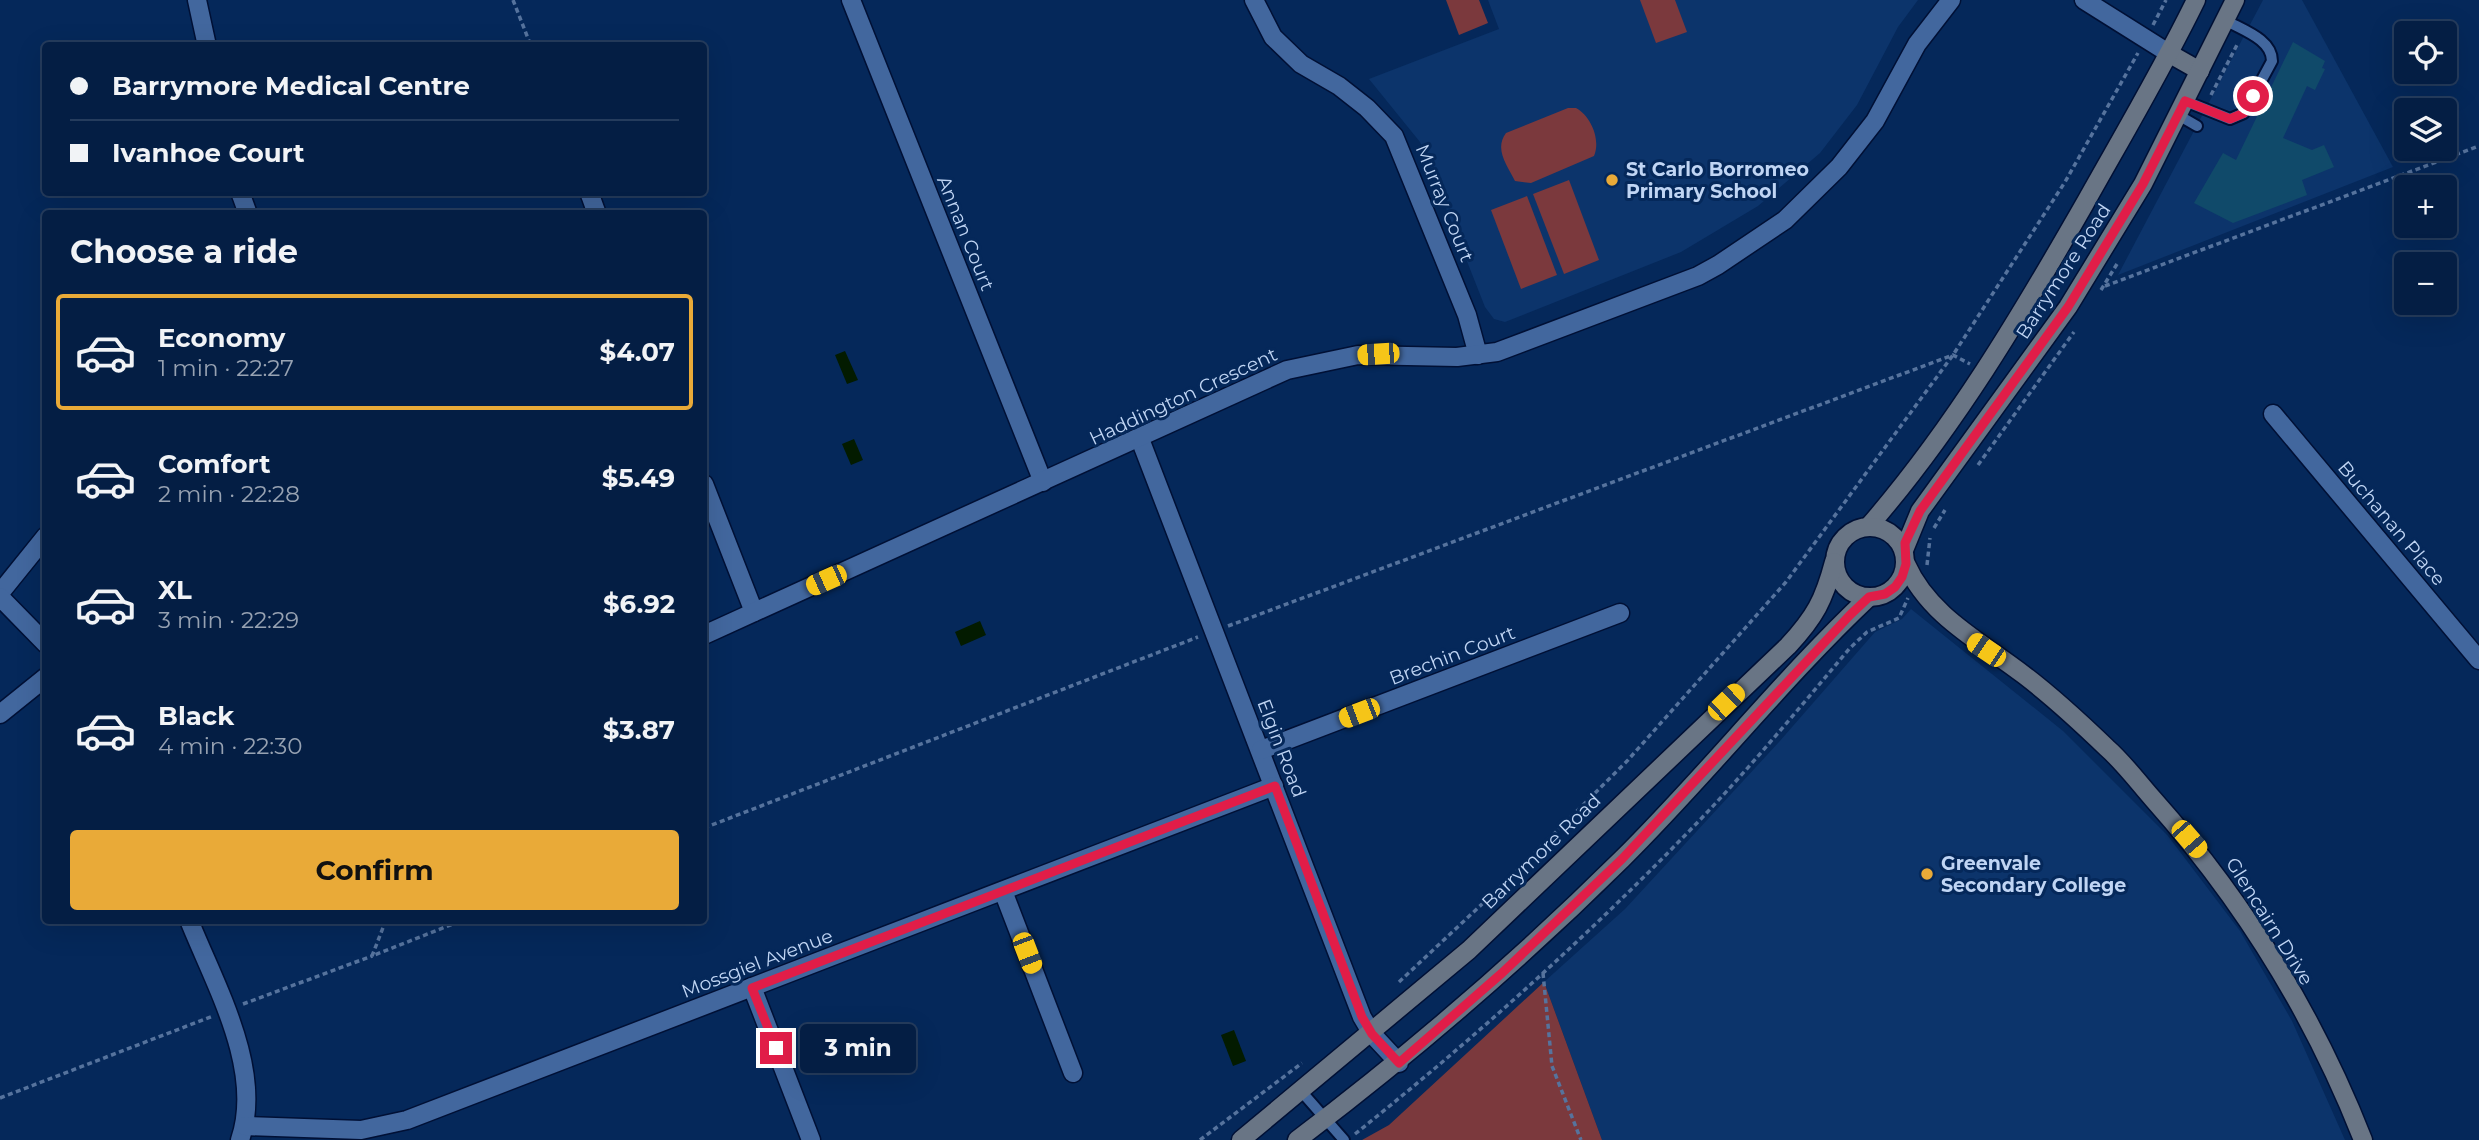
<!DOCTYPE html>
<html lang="en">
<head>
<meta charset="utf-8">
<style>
  :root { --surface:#041e44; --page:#0d274b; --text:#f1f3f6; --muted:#97a2b2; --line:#253c5d; --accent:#e9aa38 }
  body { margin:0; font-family:Montserrat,sans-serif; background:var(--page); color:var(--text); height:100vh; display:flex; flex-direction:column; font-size:26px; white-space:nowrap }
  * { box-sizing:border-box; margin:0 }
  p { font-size:23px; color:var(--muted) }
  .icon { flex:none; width:38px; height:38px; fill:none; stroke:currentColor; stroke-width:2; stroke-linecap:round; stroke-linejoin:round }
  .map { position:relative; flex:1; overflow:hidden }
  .details { position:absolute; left:42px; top:210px; width:665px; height:714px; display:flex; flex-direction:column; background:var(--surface); border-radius:7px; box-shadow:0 7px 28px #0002,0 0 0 2px var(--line) }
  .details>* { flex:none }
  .guide { position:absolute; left:42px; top:42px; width:665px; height:154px; border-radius:7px; box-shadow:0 7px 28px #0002,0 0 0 2px var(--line); display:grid; align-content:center; height:154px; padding:0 28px; background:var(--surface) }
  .controls { position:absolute; left:2394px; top:21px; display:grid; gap:14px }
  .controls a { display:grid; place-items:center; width:63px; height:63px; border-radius:7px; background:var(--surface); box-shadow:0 7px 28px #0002,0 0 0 2px var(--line); font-size:35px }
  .end { position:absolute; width:32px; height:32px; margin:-16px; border:9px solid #e11d48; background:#fff; box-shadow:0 0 0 4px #fff }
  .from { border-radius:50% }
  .bubble { position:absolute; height:49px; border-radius:7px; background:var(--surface); box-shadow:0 7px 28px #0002,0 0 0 2px var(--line); font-size:23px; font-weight:700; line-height:49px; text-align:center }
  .car { position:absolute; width:21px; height:42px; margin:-21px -10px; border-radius:9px; box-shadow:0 0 5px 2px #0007; background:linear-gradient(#f5c518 24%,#345 0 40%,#f5c518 0 76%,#345 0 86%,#f5c518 0) }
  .guide b { display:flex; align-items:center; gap:24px; height:66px; font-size:26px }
  .guide b+b { border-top:2px solid var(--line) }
  .guide i { width:18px; height:18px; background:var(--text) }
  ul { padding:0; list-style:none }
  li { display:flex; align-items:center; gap:21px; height:116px; margin:0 14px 10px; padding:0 14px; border:4px solid transparent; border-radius:7px }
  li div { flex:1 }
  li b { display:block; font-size:26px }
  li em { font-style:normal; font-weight:700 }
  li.on { border-color:var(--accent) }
  li>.icon { width:63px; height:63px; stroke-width:1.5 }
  h2 { padding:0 28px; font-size:32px; line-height:84px }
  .button { display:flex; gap:14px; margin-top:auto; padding:14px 28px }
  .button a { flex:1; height:80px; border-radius:7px; background:var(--accent); color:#111; font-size:28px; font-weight:700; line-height:80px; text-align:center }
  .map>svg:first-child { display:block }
</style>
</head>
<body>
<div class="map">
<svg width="2479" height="1140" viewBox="0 0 2479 1140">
  <rect width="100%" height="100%" fill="#05285a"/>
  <!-- built -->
  <g fill="#0c346b">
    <polygon points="1488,0 1918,0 1898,27 1857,105 1820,153 1758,206 1681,252 1505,322 1494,319 1485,307 1420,142 1369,79 1499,29"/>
    <polygon points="2263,0 2302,0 2393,167 2118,275"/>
    <polygon points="1911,609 2063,731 2168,836 2240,931 2292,1021 2345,1140 1602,1140 1544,982 1625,909 1779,742 1875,632 1902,619"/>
  </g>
  <!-- green -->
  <g fill="#7b393d">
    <polygon points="1446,0 1479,0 1488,23 1459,35"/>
    <polygon points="1640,0 1675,0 1687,32 1656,43"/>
    <path d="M1568,108h8c15,8 25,32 18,48l-63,27 -16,-2c-8,-16 -21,-32 -9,-48z"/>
    <polygon points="1569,180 1599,260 1564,274 1533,194"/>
    <polygon points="1527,196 1557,275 1521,289 1491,210"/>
    <polygon points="1544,982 1602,1140 1362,1140 1389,1125"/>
  </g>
  <!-- water -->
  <g fill="#031b00">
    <polygon points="845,351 858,380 847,384 835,355"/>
    <polygon points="854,439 863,460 851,465 842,444"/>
    <polygon points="980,621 986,635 961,646 955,632"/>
    <polygon points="1234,1030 1246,1061 1233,1066 1221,1035"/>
  </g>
  <!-- building -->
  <polygon fill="#104a6a" points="2293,42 2325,61 2322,68 2325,69 2315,90 2307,86 2283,138 2312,150 2324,145 2334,167 2302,180 2307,195 2233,223 2194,203 2223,153 2236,160"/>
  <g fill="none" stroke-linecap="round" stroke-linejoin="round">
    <!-- lane casing -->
    <g stroke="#001035" stroke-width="14">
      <g id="lane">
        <path d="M2185,101l45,18 14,-6 28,-52c0,-22 -30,-31 -47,-41"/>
        <polyline points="2178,115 2197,126"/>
        <polyline points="1301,1091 1344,1140"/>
      </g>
    </g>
    <!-- street casing -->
    <g stroke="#001035" stroke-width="21">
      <g id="street">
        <polyline points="197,0 207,46"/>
        <polyline points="851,0 1043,482"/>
        <polyline points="1254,0 1273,37 1301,64 1339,86 1367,108 1394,136 1467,315 1478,355"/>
        <polyline points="2084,0 2170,54"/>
        <polyline points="240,192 248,214"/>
        <polyline points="589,192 597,214"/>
        <polyline points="2273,414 2479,660"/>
        <polyline points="1140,439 1362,1017 1372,1034 1399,1063"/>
        <polyline points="704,484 754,612"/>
        <polyline points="0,593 46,536"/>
        <polyline points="0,597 46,644"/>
        <polyline points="704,635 1287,370 1358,355 1457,357 1497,352 1698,276 1718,265 1785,220 1839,167 1875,121 1917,44 1951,0"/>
        <polyline points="0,714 46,677"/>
        <polyline points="1261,750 1620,613"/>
        <polyline points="1003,891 1073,1073"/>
        <path d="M189,920c26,65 75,150 51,220"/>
        <polyline points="752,987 811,1140"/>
        <polyline points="245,1126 361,1130 407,1120 1274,786"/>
      </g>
    </g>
    <!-- secondary casing -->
    <g stroke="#001035" stroke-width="21">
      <g id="secondary">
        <polyline points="2170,54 2200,71"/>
        <path d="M1869,526c85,-98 151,-209 215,-321 38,-68 78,-135 112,-205"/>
        <circle cx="1870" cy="562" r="35"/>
        <polyline points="1904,550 1920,511 2068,307 2143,184 2235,0"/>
        <path d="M1906,564c23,52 74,77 118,111 29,22 57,48 83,73 17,15 31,34 46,51 89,100 161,216 210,341"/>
        <path d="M1241,1140l228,-190 319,-304c27,-29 36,-46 46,-84"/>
        <path d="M1297,1140c115,-87 223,-180 325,-281 85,-84 160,-180 247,-262"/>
      </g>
    </g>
    <!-- path -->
    <g stroke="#56739d" stroke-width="3.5" stroke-dasharray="5 3.5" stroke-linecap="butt">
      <polyline points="513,0 531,46"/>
      <polyline points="2153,25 2166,0"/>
      <polyline points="2211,95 2238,43"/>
      <polyline points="2105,286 2479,146"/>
      <polyline points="2101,290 2117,264"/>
      <polyline points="1978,465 2074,332"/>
      <polyline points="1934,528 1945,510"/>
      <polyline points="1927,565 1930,538"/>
      <polyline points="1228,626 1953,355 1970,364"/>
      <polyline points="704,828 1198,637"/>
      <polyline points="386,920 372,956 463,920"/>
      <polyline points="1543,973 1552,1066 1581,1140"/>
      <polyline points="1399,982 1513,875 1628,760 1786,582 1953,355 2065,182 2138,53"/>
      <polyline points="243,1004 372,956"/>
      <polyline points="0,1098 213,1016"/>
      <path d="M1355,1134c120,-96 234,-199 341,-310 54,-56 104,-117 154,-176l17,-16 32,-14 9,-20"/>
      <polyline points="1200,1140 1302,1063"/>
    </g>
    <!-- lane -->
    <use href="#lane" stroke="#42679e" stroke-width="10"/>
    <!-- street -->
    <use href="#street" stroke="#42679e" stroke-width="18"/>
    <!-- secondary -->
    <use href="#secondary" stroke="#697585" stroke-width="18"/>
  </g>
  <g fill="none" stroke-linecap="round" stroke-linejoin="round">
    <!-- route -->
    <polyline stroke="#e11d48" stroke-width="9" points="776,1048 752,988 1275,786 1362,1017 1372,1034 1399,1063 1502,973 1622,859 1850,615 1869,597 1885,594 1895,587 1902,577 1906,564 1905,543 1920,511 2068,307 2143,184 2185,101 2230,119 2244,113 2253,96"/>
  </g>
  <!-- markers -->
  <g fill="#e9aa38" stroke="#05285a" stroke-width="2.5">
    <circle cx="1612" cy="180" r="7"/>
    <circle cx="1927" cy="874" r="7"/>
  </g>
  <g text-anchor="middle" stroke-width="6" stroke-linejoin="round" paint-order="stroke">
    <!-- poi labels -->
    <g font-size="19" font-weight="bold" fill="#c0d5f4" stroke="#05285a" text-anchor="start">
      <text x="1626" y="176">St Carlo Borromeo<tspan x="1626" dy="22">Primary School</tspan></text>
      <text x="1941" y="870">Greenvale<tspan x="1941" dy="22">Secondary College</tspan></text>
    </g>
    <!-- street labels -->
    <g font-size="19" fill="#c0d5f4" stroke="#05285a">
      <text transform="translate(1445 203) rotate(68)" y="7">Murray Court</text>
      <text transform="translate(966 233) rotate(68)" y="7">Annan Court</text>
      <text transform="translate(2063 271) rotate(-57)" y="7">Barrymore Road</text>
      <text transform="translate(1183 396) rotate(-25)" y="7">Haddington Crescent</text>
      <text transform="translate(2392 523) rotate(50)" y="7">Buchanan Place</text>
      <text transform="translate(1452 655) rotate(-21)" y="7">Brechin Court</text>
      <text transform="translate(1282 748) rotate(69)" y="7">Elgin Road</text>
      <text transform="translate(1541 851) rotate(-44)" y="7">Barrymore Road</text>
      <text transform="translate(2270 921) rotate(58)" y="7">Glencairn Drive</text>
      <text transform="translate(757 963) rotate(-21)" y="7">Mossgiel Avenue</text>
    </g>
  </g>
</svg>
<div class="controls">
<a><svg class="icon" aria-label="locate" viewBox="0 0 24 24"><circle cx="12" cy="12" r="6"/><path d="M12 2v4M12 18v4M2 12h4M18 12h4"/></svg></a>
<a><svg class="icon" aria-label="layers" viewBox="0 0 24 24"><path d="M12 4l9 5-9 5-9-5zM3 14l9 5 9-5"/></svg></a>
<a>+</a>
<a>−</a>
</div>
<i class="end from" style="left:2253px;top:96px"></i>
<i class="end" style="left:776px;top:1048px"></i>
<div class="bubble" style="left:800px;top:1024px;width:116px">3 min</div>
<i class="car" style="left:1378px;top:354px;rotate:266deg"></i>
<i class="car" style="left:826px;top:580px;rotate:246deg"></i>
<i class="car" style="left:1986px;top:650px;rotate:304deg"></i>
<i class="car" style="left:1726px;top:702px;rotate:46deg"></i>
<i class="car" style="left:1359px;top:713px;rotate:249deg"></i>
<i class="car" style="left:2189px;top:839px;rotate:139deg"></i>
<i class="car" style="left:1027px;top:953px;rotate:159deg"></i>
<div class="guide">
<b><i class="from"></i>Barrymore Medical Centre</b>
<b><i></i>Ivanhoe Court</b>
</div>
<section class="details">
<h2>Choose a ride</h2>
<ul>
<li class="on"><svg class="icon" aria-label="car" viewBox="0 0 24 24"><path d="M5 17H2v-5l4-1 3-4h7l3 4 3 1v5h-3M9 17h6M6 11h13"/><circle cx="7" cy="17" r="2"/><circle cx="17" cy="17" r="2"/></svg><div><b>Economy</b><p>1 min · 22:27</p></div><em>$4.07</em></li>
<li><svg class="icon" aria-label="car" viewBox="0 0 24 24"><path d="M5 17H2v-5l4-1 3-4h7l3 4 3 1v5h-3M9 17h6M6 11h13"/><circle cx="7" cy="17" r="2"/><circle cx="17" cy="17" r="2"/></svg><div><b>Comfort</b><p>2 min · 22:28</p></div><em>$5.49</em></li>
<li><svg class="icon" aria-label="car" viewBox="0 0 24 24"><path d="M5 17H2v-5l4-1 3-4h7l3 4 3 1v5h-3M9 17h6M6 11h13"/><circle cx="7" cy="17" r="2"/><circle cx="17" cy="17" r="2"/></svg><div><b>XL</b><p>3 min · 22:29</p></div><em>$6.92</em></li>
<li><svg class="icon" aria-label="car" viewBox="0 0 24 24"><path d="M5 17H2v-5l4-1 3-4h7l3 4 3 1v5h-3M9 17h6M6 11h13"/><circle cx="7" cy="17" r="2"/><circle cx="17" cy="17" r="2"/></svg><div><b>Black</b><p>4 min · 22:30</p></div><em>$3.87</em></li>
</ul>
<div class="button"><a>Confirm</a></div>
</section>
</div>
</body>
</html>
